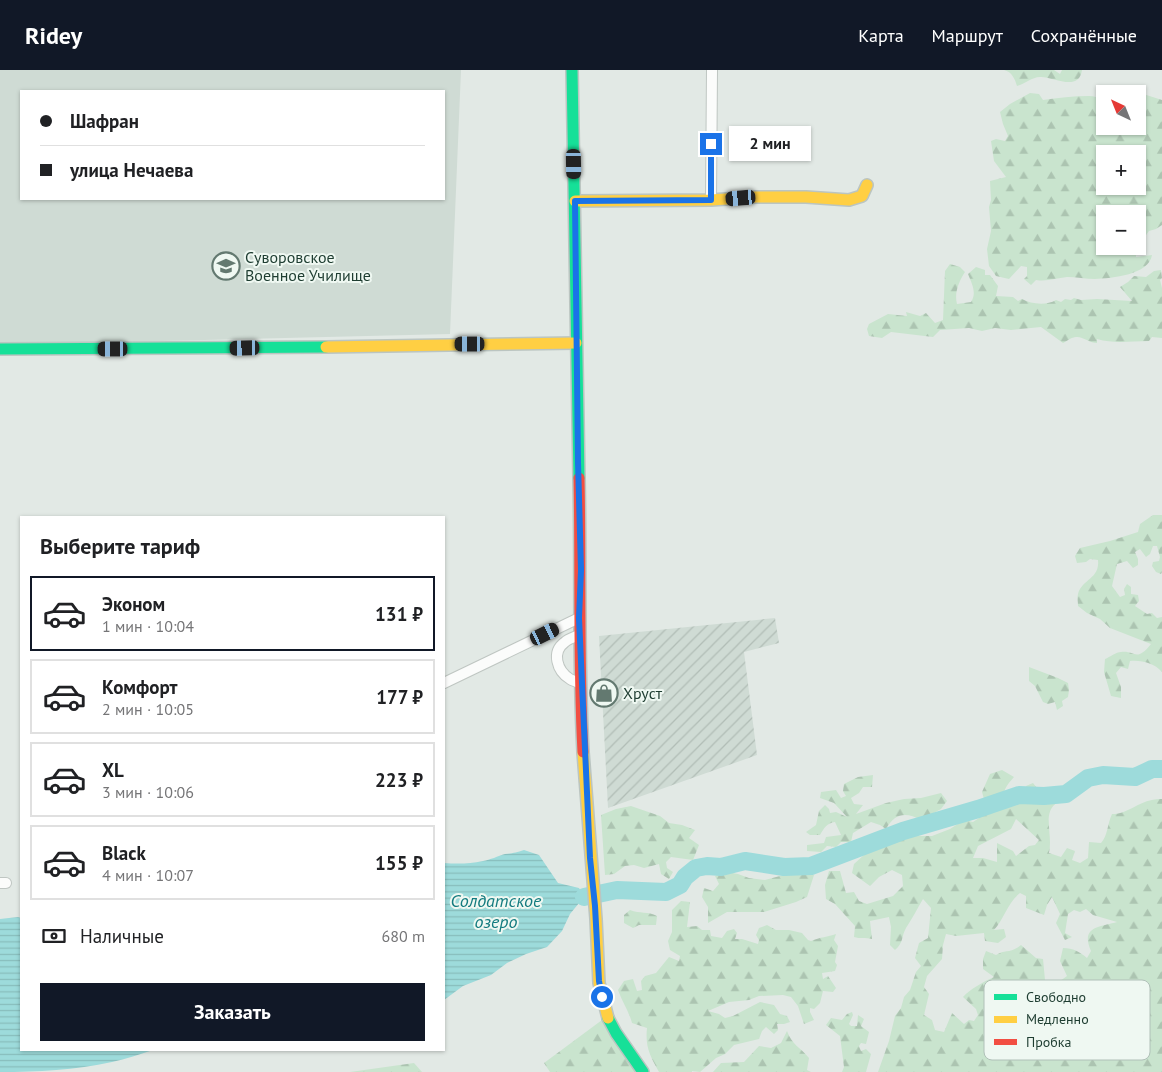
<!DOCTYPE html>
<html lang="ru">
<head>
<meta charset="utf-8">
<style>
  :root { --surface:#fff; --page:#f2f2f2; --text:#202124; --muted:#757577; --line:#e0e0e0; --accent:#111827 }
  body { margin:0; font-family:"PT Sans",sans-serif; background:var(--page); color:var(--text); height:100vh; display:flex; flex-direction:column; font-size:19px; white-space:nowrap }
  * { box-sizing:border-box; margin:0 }
  p { font-size:16px; color:var(--muted) }
  .icon { flex:none; width:28px; height:28px; fill:none; stroke:currentColor; stroke-width:2; stroke-linecap:round; stroke-linejoin:round }
  .map { position:relative; flex:1; overflow:hidden }
  .side { position:absolute; left:20px; top:446px; width:425px; height:535px; display:flex; flex-direction:column; background:var(--surface); border-radius:0px; box-shadow:0 1px 4px #0004 }
  .side>* { flex:none }
  .guide { position:absolute; left:20px; top:20px; width:425px; height:110px; border-radius:0px; box-shadow:0 1px 4px #0004; display:grid; align-content:center; height:110px; padding:0 20px; background:var(--surface) }
  .needle { width:32px; rotate:317deg }
  .buttons { position:absolute; left:1096px; top:15px; display:grid; gap:10px }
  .buttons a { display:grid; place-items:center; width:50px; height:50px; border-radius:0px; background:var(--surface); box-shadow:0 1px 4px #0004; font-size:25px }
  .end { position:absolute; width:22px; height:22px; margin:-11px; border:6px solid #1a73e8; background:#fff; box-shadow:0 0 0 2px #fff }
  .from { border-radius:50% }
  .bubble { position:absolute; height:35px; border-radius:0px; background:var(--surface); box-shadow:0 1px 4px #0004; font-size:16px; font-weight:700; line-height:35px; text-align:center }
  .car { position:absolute; width:15px; height:30px; margin:-15px -8px; border-radius:6px; box-shadow:0 0 4px 1px #0007; background:linear-gradient(#222 24%,#8ab4d8 0 40%,#222 0 76%,#8ab4d8 0 86%,#222 0) }
  .guide b { display:flex; align-items:center; gap:18px; height:48px; font-size:19px }
  .guide b+b { border-top:1px solid var(--line) }
  .guide i { width:12px; height:12px; background:var(--text) }
  ul { padding:0; list-style:none }
  li { display:flex; align-items:center; gap:15px; height:75px; margin:0 10px 8px; padding:0 10px; border:2px solid var(--line); border-radius:0px }
  li div { flex:1 }
  li b { display:block; font-size:19px }
  li em { font-style:normal; font-weight:700 }
  li.selected { border-color:var(--accent) }
  li>.icon { width:45px; height:45px; stroke-width:1.5 }
  h2 { padding:0 20px; font-size:22px; line-height:60px }
  .pay { display:flex; align-items:center; gap:12px; height:55px; padding:0 20px; font-size:19px }
  .pay p { margin-inline-start:auto }
  .button { display:flex; gap:10px; margin-top:auto; padding:10px 20px }
  .button a { flex:1; height:58px; border-radius:0px; background:var(--accent); color:#fff; font-size:20px; font-weight:700; line-height:58px; text-align:center }
  header { display:flex; align-items:center; gap:30px; box-sizing:border-box; height:70px; padding:0 25px; background:var(--accent); color:#fff }
  header strong { font-size:24px }
  nav { display:flex; gap:28px; margin-inline-start:auto; font-size:18px }
  .map>svg:first-child { display:block }
</style>
</head>
<body>
<header>
<strong>Ridey</strong>
<nav><a>Карта</a><a>Маршрут</a><a>Сохранённые</a></nav>
</header>
<div class="map">
<svg width="1162" height="1002" viewBox="0 0 1162 1002">
  <defs>
    <pattern id="industrial-furrows" width="10" height="10" patternUnits="userSpaceOnUse" patternTransform="scale(1.25)"><rect width="10" height="10" fill="#cfdbd4"/><path d="M-1 1l2-2M0 10L10 0M9 11l2-2" fill="none" stroke="#b1bdb6"/></pattern>
    <pattern id="forest-firs" width="22" height="20" patternUnits="userSpaceOnUse" patternTransform="scale(1.25)"><rect width="22" height="20" fill="#c9e4ce"/><path d="M5 1l3.5 6h-7zM16 11l3.5 6h-7z" fill="#acc4b1"/></pattern>
    <pattern id="water-rules" width="6" height="5" patternUnits="userSpaceOnUse" patternTransform="scale(1.25)"><rect width="6" height="5" fill="#9ddbdb"/><path d="M0 2.5h6" fill="none" stroke="#87bdbc"/></pattern>
  </defs>
  <rect width="100%" height="100%" fill="#e2e9e5"/>
  <!-- built -->
  <path fill="#cfdbd4" fill-rule="evenodd" d="M0,0h461l-11,264 -372,9 -78,4zM21,21h423v108h-423z"/>
  <!-- industrial -->
  <polygon fill="url(#industrial-furrows)" points="775,548 779,573 744,582 757,685 608,738 599,566"/>
  <!-- forest -->
  <g fill="url(#forest-firs)" fill-rule="evenodd">
    <path d="M1004,0h50l6,4 2,-4h20c-3,23 -30,6 -42,7 -8,0 -15,7 -23,9 -2,-7 -5,-14 -13,-16z"/>
    <path d="M1128,22h9l25,8v125l-6,4 -7,2 -3,4 -2,12 -8,8v2l16,-2c-3,20 -40,23 -57,24 -9,0 -19,-2 -28,-2 -11,1 -20,5 -31,3l-5,5 -7,-6 3,-3v-9l-6,-1 -12,13 -13,-3 -7,-10 -2,-17 4,-18 -2,-24 2,-7 -1,-19 16,-4 -12,-16 -3,-20 5,-2 9,2 3,-5 -5,-12 -3,-12 10,-8 20,-11 9,1 4,6c15,-2 30,-4 46,-4 6,0 10,3 16,2v28h33v-32h-11zM1105,84h33v32h-33zM1105,144h33v32h-33z"/>
    <path d="M950,194l10,3 5,5c-6,9 -11,21 -8,32l14,-2c6,-9 1,-18 -3,-28l8,-7 9,3v5h5l8,11 -2,10 17,1 5,4 4,-2c9,5 24,7 34,1l5,2 4,-3 6,1 3,-2 7,2 16,-1 35,2 -12,-14 8,-5 6,-6 12,1 8,-6 7,-1 1,8 -2,2 2,8v50l-10,-1 -3,4c-18,0 -35,3 -52,-2v4c-7,0 -15,-7 -21,-6 -4,0 -9,4 -13,6l-22,-16 -30,3 -16,-2 -13,3 -13,-3 -29,2 -7,7 -42,-5 -9,6 -13,-2 -2,-7 2,-5 19,-10 19,2 -1,-4 14,4 6,-3 9,10 8,-3 2,-49z"/>
    <path d="M1153,445h9v57l-1,2 -5,-2 -4,-6 1,-4 6,-1 1,-4 -3,-11h-4l-3,8 -4,3 -6,-8 -5,3 3,7v6l-5,3 -6,-7 -10,3 -5,22 8,11 5,-2 -1,-6 3,-5 4,3v7l7,1 1,6 -4,5 12,8 5,-1 5,5 5,-1v55c-8,-9 -20,-12 -32,-11l-2,8 -7,-2 -5,6 5,14v11l-10,-2 -7,-24 1,-13c5,-2 11,-7 16,-7 14,-2 15,11 30,-8l-41,-16 -10,-9 -13,-6 -9,-7c0,-4 -1,-9 0,-12 4,-15 22,-15 20,-34l-8,-1 -4,3 -9,1 -2,-7 5,-8 30,-7 28,-9 2,-8z"/>
    <polygon points="1029,597 1058,608 1068,613 1069,620 1068,627 1062,631 1063,636 1057,640 1055,632 1048,634 1043,632 1035,616 1029,611"/>
    <path d="M1002,700l12,7c-9,10 -12,15 -10,28l21,-8 1,-11 7,-3 8,10 12,-1 15,6c-31,8 -14,32 -19,55l12,4 6,-9 8,3 -3,9 8,3 8,-5 1,-16 12,1c7,-8 6,-18 11,-29 18,0 29,-16 50,-15v273h-284l11,-31 6,-25 6,-8 3,-11 6,-7 6,-18 5,-6 -6,-8 4,-15 9,-5 3,-30 -8,-9c-6,10 -11,20 -17,29 -5,9 -2,14 -11,22l-5,-5 1,-18 -2,-10 -19,4 2,18c-7,-2 -12,0 -18,-2l1,-11 -20,-22 -9,-5 -1,-14 4,-14h11l6,22 8,-1 5,9 8,3 26,-8 10,-10 -1,-11 -10,-5 -13,7 -9,9 -18,-13 2,-9 11,-10 30,-14 19,-4h18l18,-7 14,-9 9,2 6,-4 -4,-16 9,-3 -2,-7 8,-18zM1016,749l23,21 -4,5 -6,1 -13,10 -3,-5 -16,-8v19l-14,-4h-10l5,-12 33,-17zM1020,823l6,3v12l18,7 3,-10 5,-8 8,17 -4,9 9,17 7,-3 -7,-4 3,-19 6,-4 6,2 6,-3 7,6 24,7c-17,5 -37,4 -26,29l-4,7c-7,-6 -14,-10 -24,-10l-3,13 7,15 -7,5 10,9h9l5,10 -3,11 16,13 7,-1c9,15 12,11 27,12l8,10 -11,6h-8l-18,-14 1,-4 -2,-3 -2,2c-11,0 -18,-13 -25,-20h-9l-3,-8 4,-9 -3,-7 -18,-8 -2,-21 -7,-1 -15,-13c-11,9 -16,4 -25,10l-10,-4 -3,8v10l11,8c-11,5 -24,12 -31,20l13,12 2,6 -4,6 -5,-1 -5,4 -12,-11 -8,19 -9,-2 -3,-10 -8,-5 5,-21 -5,-7 3,-11 15,-17 1,-14 3,-11 10,2 28,-3 1,8 13,2 8,-6 -2,-8 -10,1c10,-11 14,-28 26,-37z"/>
    <path d="M873,705l-1,12h-9l-4,6 -8,5 3,6 9,1 -7,9 30,-11 18,-4 17,-1 20,-5 6,8 -6,8 -20,11c-15,-8 -26,-7 -35,9l-6,-4 -9,-3 -18,11 -2,9h-10l-5,5 -9,-1 -6,6 -14,-1v-6l17,-2 2,-6 15,-2 -6,-13c-8,1 -11,6 -15,13h-10l-4,-3 10,-7 3,-14 6,-6 4,4 1,4 6,-1 11,5 -13,-14 -14,-5 1,-6 15,-2 5,8 5,-2 -3,-5 1,-7 14,-7z"/>
    <polygon points="631,736 660,746 669,753 682,755 695,760 689,768 699,775 693,790 671,787 666,792 667,798 673,802 669,809 661,804 659,794 644,798 634,795 625,796 614,804 605,805 601,745 616,739"/>
    <polygon points="727,802 738,804 749,808 765,810 791,803 814,805 807,827 796,832 764,842 727,842 708,853 708,837 702,827 704,818 713,821 719,814 715,806"/>
    <path d="M681,831l9,1 -3,25 10,-1 5,4h8l1,6 11,2 5,-7 7,-2 3,4 -2,6h7l16,5 1,-4 -3,-5 3,-7 8,-3 9,5h13l13,3 6,7 3,1c9,-4 17,-4 25,-7l-2,6 4,6 -3,16 2,3 -2,6 -13,2 1,6 5,-3 8,12 -3,4 -10,-1 -3,12 -6,6 -4,-1v4l4,8 -10,4 -6,-18 -7,-9 -8,-2 -24,1 -10,4 -20,2 -21,9 11,3 6,4 8,-2 27,-14 14,3 6,9 7,2 3,6 -6,2h-7l1,6 -4,4 -8,-7 -4,4 -3,8 -25,6 -9,9 -9,4 -16,14 -8,-1v1h-33c-9,-16 -14,-25 -12,-44l-15,-5c-3,-12 -10,-21 -14,-33l6,-9 9,-2 4,12 5,-1 -1,-9 4,-5 11,-3 13,-16 10,4 1,-5 -10,-6 -2,-9 4,-9v-22z"/>
    <path d="M630,840c10,4 18,1 27,6l-1,9h-17l-6,3 -9,-5v-8z"/>
    <polygon points="852,942 853,945 849,954 851,956 857,956 858,945 864,949 861,956 869,962 866,974 861,973 859,976 861,981 866,979 871,984 866,1002 842,1002 844,997 840,966 826,955 831,948 842,950 847,944"/>
    <polygon points="602,950 636,1002 550,1002 544,993"/>
    <path d="M787,961c5,14 13,16 22,27l-2,12 4,2h-98l8,-9 23,-1 15,-16 12,2 10,-5z"/>
    <polygon points="414,993 422,1002 350,1002"/>
  </g>
  <!-- water -->
  <g fill="url(#water-rules)">
    <path d="M524,780l15,5 19,28 21,5 5,9 -14,17 -8,17 -15,16 -21,7 -19,9 -16,12 -28,11 -19,14v-137c13,1 25,1 39,-2 7,-1 15,-5 22,-7 8,-1 11,-1 19,-4z"/>
    <path d="M18,847l3,1v132h132c-13,4 -27,9 -41,12 -37,8 -74,10 -112,10v-153z"/>
  </g>
  <g fill="none" stroke-linecap="round" stroke-linejoin="round">
    <!-- river -->
    <polyline stroke="#9ddbdb" stroke-width="18" points="584,827 617,820 666,822 680,815 685,807 696,798 707,796 721,797 745,791 784,797 811,796 903,761 978,739 1019,725 1044,726 1066,724 1088,708 1103,705 1135,707 1152,699 1162,699"/>
    <!-- street casing -->
    <g stroke="#bfc6c2" stroke-width="12">
      <g id="street">
        <polyline points="711,130 712,0"/>
        <path d="M579,565c-4,2 -11,4 -14,7 -14,10 -8,29 5,37 3,2 8,3 11,5"/>
        <polyline points="444,613 579,548"/>
        <polyline points="0,813 6,813"/>
      </g>
    </g>
    <!-- fast casing -->
    <g stroke="#bbc5c1" stroke-width="14">
      <g id="fast">
        <polyline points="572,0 579,408"/>
        <polyline points="0,279 326,277"/>
        <polyline points="608,948 616,963 643,1002"/>
      </g>
    </g>
    <!-- slow casing -->
    <g stroke="#bbc5c1" stroke-width="14">
      <g id="slow">
        <polyline points="575,131 711,130 756,127 806,127 849,130 862,126 867,115"/>
        <polyline points="326,277 576,273"/>
        <polyline points="583,682 596,849 599,913 608,948"/>
      </g>
    </g>
    <!-- jam casing -->
    <g stroke="#bbc5c1" stroke-width="14">
      <path id="jam" d="M579,408c2,92 -1,183 4,274"/>
    </g>
    <!-- street -->
    <use href="#street" stroke="#fbfcfb" stroke-width="10"/>
    <!-- fast -->
    <use href="#fast" stroke="#16e098" stroke-width="11"/>
    <!-- slow -->
    <use href="#slow" stroke="#ffcf43" stroke-width="11"/>
    <!-- jam -->
    <use href="#jam" stroke="#f24e42" stroke-width="11"/>
  </g>
  <g fill="none" stroke-linecap="round" stroke-linejoin="round">
    <!-- route -->
    <polyline stroke="#1a73e8" stroke-width="6" points="602,927 599,911 595,836 590,788 579,548 581,500 578,392 575,131 711,130 711,74"/>
  </g>
  <!-- icons -->
  <defs>
    <g id="university-ring" transform="scale(1.4375)"><circle r="9.5" fill="#eff8f2" stroke="#637970" stroke-width="1.5"/><path d="M0-5L7-2L0 1L-7-2ZM-4 1L0 2.5L4 1V4Q0 6-4 4Z" fill="#637970"/></g>
    <g id="shop-ring" transform="scale(1.4375)"><circle r="9.5" fill="#eff8f2" stroke="#637970" stroke-width="1.5"/><path d="M-5-2.5h2.3a2.7 3.5 0 0 1 5.4 0H5L5.5 6h-11ZM-1.5-2.5h3a1.5 2.3 0 0 0-3 0Z" fill="#637970"/></g>
  </defs>
  <g fill-rule="evenodd">
    <use href="#university-ring" x="226" y="196"/>
    <use href="#shop-ring" x="604" y="623"/>
  </g>
  <g text-anchor="middle" stroke-width="4" stroke-linejoin="round" paint-order="stroke">
    <!-- poi labels -->
    <g font-size="16" fill="#1e3d31" stroke="#eff8f2" text-anchor="start">
      <text x="245" y="193">Суворовское<tspan x="245" dy="18">Военное Училище</tspan></text>
      <text x="623" y="629">Хруст</text>
    </g>
    <!-- water labels -->
    <g font-size="18" font-style="italic" fill="#137b7f" stroke="#eff8f2">
      <text x="496" y="837">Солдатское<tspan x="496" dy="21">озеро</tspan></text>
    </g>
  </g>
  <!-- legend -->
  <rect x="984" y="910" width="166" height="80" rx="8" fill="#eff8f2" stroke="#b0c0b8" stroke-width="1"/>
  <rect x="994" y="924" width="23" height="6" fill="#16e098"/>
  <rect x="994" y="946" width="23" height="7" fill="#ffcf43"/>
  <rect x="994" y="969" width="23" height="6" fill="#f24e42"/>
  <g font-size="14" fill="#1e3d31">
    <text x="1026" y="932">Свободно</text>
    <text x="1026" y="954">Медленно</text>
    <text x="1026" y="977">Пробка</text>
  </g>
</svg>
<div class="buttons">
<a><svg class="needle" viewBox="-14 -14 28 28"><path d="M0-13l5 13h-10z" fill="#e53935"/><path d="M0 13l5-13h-10z" fill="#757577"/></svg></a>
<a>+</a>
<a>−</a>
</div>
<i class="end from" style="left:602px;top:927px"></i>
<i class="end" style="left:711px;top:74px"></i>
<div class="bubble" style="left:729px;top:56px;width:82px">2 мин</div>
<i class="car" style="left:574px;top:94px;rotate:179deg"></i>
<i class="car" style="left:741px;top:128px;rotate:265deg"></i>
<i class="car" style="left:470px;top:274px;rotate:270deg"></i>
<i class="car" style="left:245px;top:278px;rotate:269deg"></i>
<i class="car" style="left:113px;top:279px;rotate:270deg"></i>
<i class="car" style="left:545px;top:564px;rotate:64deg"></i>
<div class="guide">
<b><i class="from"></i>Шафран</b>
<b><i></i>улица Нечаева</b>
</div>
<section class="side">
<h2>Выберите тариф</h2>
<ul>
<li class="selected"><svg class="icon" aria-label="car" viewBox="0 0 24 24"><path d="M5 17H2v-5l4-1 3-4h7l3 4 3 1v5h-3M9 17h6M6 11h13"/><circle cx="7" cy="17" r="2"/><circle cx="17" cy="17" r="2"/></svg><div><b>Эконом</b><p>1 мин · 10:04</p></div><em>131 ₽</em></li>
<li><svg class="icon" aria-label="car" viewBox="0 0 24 24"><path d="M5 17H2v-5l4-1 3-4h7l3 4 3 1v5h-3M9 17h6M6 11h13"/><circle cx="7" cy="17" r="2"/><circle cx="17" cy="17" r="2"/></svg><div><b>Комфорт</b><p>2 мин · 10:05</p></div><em>177 ₽</em></li>
<li><svg class="icon" aria-label="car" viewBox="0 0 24 24"><path d="M5 17H2v-5l4-1 3-4h7l3 4 3 1v5h-3M9 17h6M6 11h13"/><circle cx="7" cy="17" r="2"/><circle cx="17" cy="17" r="2"/></svg><div><b>XL</b><p>3 мин · 10:06</p></div><em>223 ₽</em></li>
<li><svg class="icon" aria-label="car" viewBox="0 0 24 24"><path d="M5 17H2v-5l4-1 3-4h7l3 4 3 1v5h-3M9 17h6M6 11h13"/><circle cx="7" cy="17" r="2"/><circle cx="17" cy="17" r="2"/></svg><div><b>Black</b><p>4 мин · 10:07</p></div><em>155 ₽</em></li>
</ul>
<div class="pay"><svg class="icon" aria-label="cash" viewBox="0 0 24 24"><path d="M3 7h18v10H3z"/><circle cx="12" cy="12" r="2"/></svg>Наличные<p>680 m</p></div>
<div class="button"><a>Заказать</a></div>
</section>
</div>
</body>
</html>
